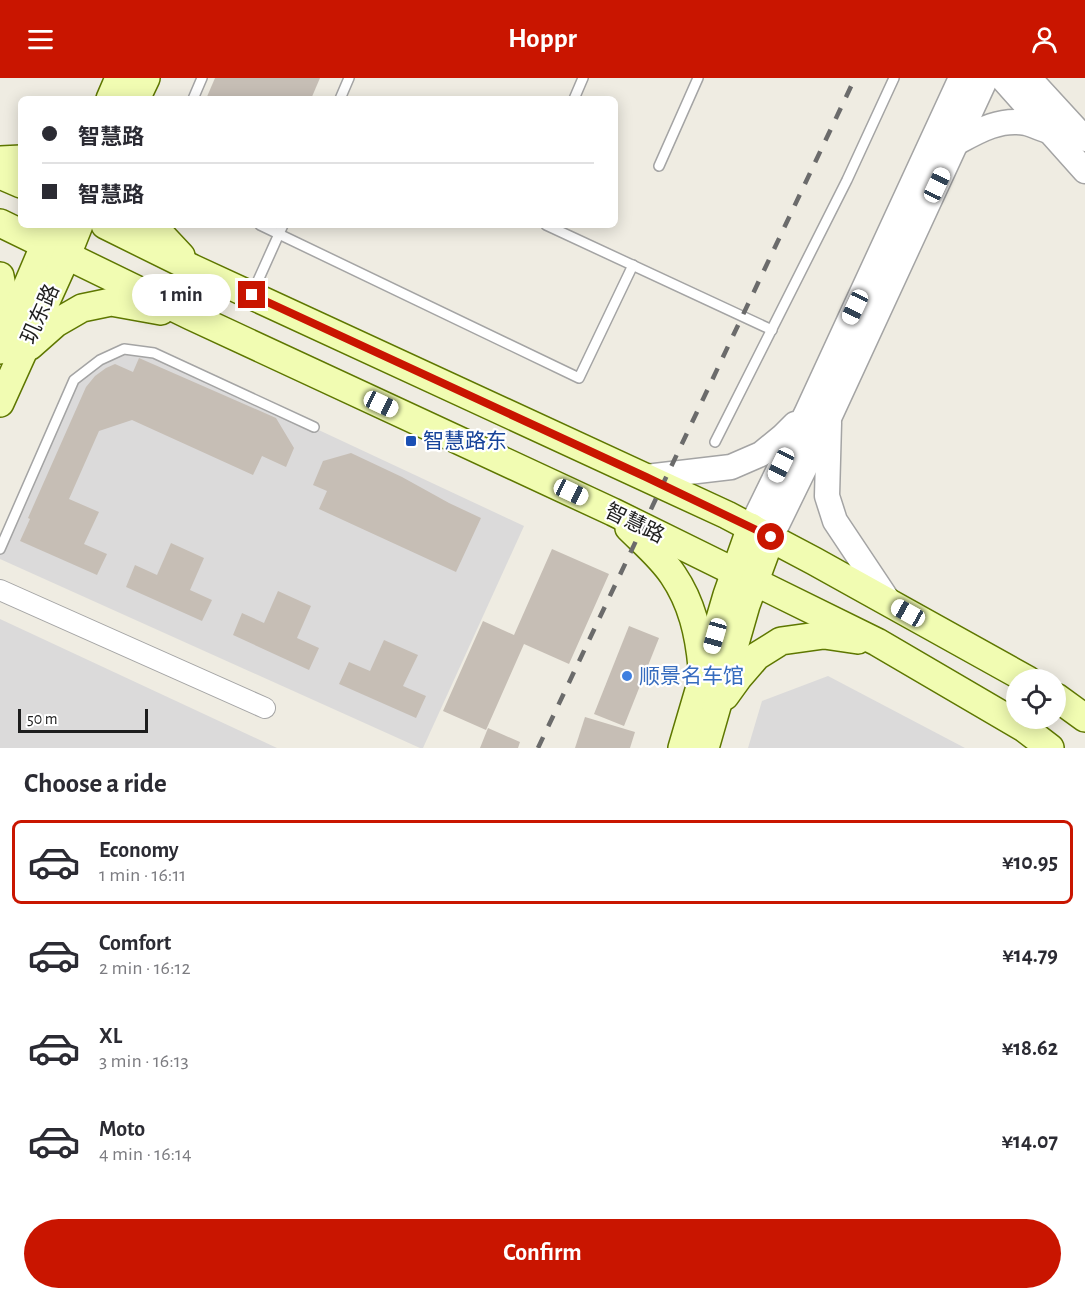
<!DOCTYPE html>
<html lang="en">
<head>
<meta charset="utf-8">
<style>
  :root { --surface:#fff; --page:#f2f2f3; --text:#2b2b33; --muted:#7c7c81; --line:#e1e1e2; --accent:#c91500 }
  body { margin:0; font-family:"Alegreya Sans","Noto Sans SC",sans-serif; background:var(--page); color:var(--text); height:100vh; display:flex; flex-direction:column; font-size:22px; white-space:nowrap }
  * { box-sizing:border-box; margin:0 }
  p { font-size:20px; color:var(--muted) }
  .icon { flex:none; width:33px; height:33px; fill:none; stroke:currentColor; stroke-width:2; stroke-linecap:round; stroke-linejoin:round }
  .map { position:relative; height:670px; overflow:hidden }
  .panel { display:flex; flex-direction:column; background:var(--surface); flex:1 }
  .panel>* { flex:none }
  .guide { position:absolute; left:18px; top:18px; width:600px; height:132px; border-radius:9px; box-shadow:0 3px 15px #0003; display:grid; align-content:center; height:132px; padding:0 24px; background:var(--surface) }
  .controls { position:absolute; left:1006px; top:591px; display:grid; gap:12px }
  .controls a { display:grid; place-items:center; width:60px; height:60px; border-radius:50%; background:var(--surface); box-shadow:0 3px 15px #0003; font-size:30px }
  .scale { position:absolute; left:18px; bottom:15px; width:130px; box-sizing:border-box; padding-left:6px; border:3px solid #1d1d1d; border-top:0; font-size:16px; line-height:21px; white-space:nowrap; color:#1d1d1d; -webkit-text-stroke:4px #fff; paint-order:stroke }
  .end { position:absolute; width:27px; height:27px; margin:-14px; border:8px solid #c91500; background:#fff; box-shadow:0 0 0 3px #fff }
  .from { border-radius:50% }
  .bubble { position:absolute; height:42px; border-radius:21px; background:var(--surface); box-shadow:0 3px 15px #0003; font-size:20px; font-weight:600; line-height:42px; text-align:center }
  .car { position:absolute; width:18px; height:36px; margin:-18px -9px; border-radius:8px; box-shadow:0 0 4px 2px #0007; background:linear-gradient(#fff 24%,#345 0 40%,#fff 0 76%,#345 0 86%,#fff 0) }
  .guide b { display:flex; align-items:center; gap:21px; height:57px; font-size:22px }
  .guide b+b { border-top:2px solid var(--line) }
  .guide i { width:15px; height:15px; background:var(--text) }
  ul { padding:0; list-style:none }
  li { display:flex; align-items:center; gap:18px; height:84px; margin:0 12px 9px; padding:0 12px; border:3px solid transparent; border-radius:9px }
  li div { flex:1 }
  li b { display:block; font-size:22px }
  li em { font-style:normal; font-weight:600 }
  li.on { border-color:var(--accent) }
  li>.icon { width:54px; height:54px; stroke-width:1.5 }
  h2 { padding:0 24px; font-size:27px; line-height:72px }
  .primary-button { display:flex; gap:12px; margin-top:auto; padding:12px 24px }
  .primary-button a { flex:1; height:69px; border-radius:36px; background:var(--accent); color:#fff; font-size:24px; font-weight:600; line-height:69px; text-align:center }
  header { display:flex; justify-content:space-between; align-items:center; height:78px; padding:0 24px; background:var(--accent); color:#fff; font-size:27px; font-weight:600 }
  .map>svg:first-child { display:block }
</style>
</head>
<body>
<header><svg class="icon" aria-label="menu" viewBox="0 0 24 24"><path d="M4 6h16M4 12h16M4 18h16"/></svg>Hoppr<svg class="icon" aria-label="person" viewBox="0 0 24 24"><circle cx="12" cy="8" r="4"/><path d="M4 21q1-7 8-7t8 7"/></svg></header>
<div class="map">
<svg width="1085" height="670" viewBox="0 0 1085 670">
  <rect width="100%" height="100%" fill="#efece2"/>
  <!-- residential -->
  <g fill="#dbdada">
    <polygon points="124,271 154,275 524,448 423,670 420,670 0,481 0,469 74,302"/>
    <polygon points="0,541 277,670 0,670"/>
    <polygon points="828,598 965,670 748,670 762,623"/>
  </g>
  <!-- building -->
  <g fill="#c6beb5">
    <polygon points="215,0 320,0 311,21 206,21"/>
    <polygon points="139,280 276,340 294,370 286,389 262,378 253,397 132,342 99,353 69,421 99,434 84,466 107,476 97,497 20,463 30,441 28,440 86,309 95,298 106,290 115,286 133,294"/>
    <polygon points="351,375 402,399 449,425 481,440 456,494 319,431 327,413 313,407 323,383"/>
    <polygon points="171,465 204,480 190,512 212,522 202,543 126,509 135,487 157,497"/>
    <polygon points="552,471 609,496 569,586 524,566 486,652 443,633 483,543 514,557"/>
    <polygon points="278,513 311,528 297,560 319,570 309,592 233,557 242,535 264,545"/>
    <polygon points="629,548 659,560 624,648 594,636"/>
    <polygon points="384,562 418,577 403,608 426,618 416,640 339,606 349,584 370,593"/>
    <polygon points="585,639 635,654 630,670 575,670"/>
    <polygon points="488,650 520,664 518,670 480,670"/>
  </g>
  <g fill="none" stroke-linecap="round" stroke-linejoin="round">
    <!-- service casing -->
    <g stroke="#a4a4a4" stroke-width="12">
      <g id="service">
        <polyline points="193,21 202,0"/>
        <polyline points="340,21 349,0"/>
        <polyline points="574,21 583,0"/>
        <polyline points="659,88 698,0"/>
        <polyline points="260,147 579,300 633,187"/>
        <polyline points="546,147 772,252"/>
        <polyline points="252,216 283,147"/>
        <polyline points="715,364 847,102 894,0"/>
        <polyline points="0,471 74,302 100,282 124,271 154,275 314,349"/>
      </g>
    </g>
    <!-- minor casing -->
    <g stroke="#a4a4a4" stroke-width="22">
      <polyline id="minor" points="0,512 265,630"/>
    </g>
    <!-- tertiary casing -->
    <g stroke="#a4a4a4" stroke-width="27">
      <g id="tertiary">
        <polyline points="1002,0 1085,93"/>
        <polyline points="1029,0 1085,61"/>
        <path d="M956,65c22,-12 44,-25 70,-20 8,2 15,6 23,8"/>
        <polyline points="829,345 827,418 835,443 889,524"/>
        <polyline points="646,399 731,389 761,376 783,358 795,346"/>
        <polyline points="751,449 807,334 961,0"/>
        <polyline points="771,459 829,340 986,0"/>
      </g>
    </g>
    <!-- secondary casing -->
    <g stroke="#5e7700" stroke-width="30">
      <g id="secondary">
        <polyline points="110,21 119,0"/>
        <polyline points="136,21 146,0"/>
        <polyline points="0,82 21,81"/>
        <polyline points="0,97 21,106"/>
        <polyline points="0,145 191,238 613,434 877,564 1024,650 1050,670"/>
        <polyline points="105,147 192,190 727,437 814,483 1028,602"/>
        <polyline points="152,147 181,178"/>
        <polyline points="0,198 4,219 6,253"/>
        <polyline points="30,268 56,245 82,230 111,224 161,233"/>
        <polyline points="0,272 53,147"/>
        <polyline points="0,325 67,177 79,147"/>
        <path d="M629,450c15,15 32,29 44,47 19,28 26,59 29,92"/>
        <polyline points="725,618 738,600 757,578 781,563 824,557 858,562"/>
        <polyline points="1056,619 1085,640"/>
        <polyline points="682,670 727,517 751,449"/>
        <polyline points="705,670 746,527 771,459"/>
      </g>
    </g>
    <!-- service -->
    <use href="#service" stroke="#fff" stroke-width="9"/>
    <!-- minor -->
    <use href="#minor" stroke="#fff" stroke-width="20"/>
    <!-- tertiary -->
    <use href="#tertiary" stroke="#fff" stroke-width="24"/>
    <!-- secondary -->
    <use href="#secondary" stroke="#f1fcb2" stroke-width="27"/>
    <!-- rail -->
    <polyline stroke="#6b6b6b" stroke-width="4.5" stroke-dasharray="12 12" stroke-linecap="butt" points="538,670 855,0"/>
  </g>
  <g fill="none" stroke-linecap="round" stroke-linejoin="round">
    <!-- route -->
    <polyline stroke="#c91500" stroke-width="8" points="252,217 646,399 771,459"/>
  </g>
  <!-- markers -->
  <rect fill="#1a4fb4" stroke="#fff" stroke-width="2" x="405" y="357" width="12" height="12" rx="3"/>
  <circle fill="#3f7fe0" stroke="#fff" stroke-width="2" cx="627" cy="598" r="6"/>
  <g text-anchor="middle" stroke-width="4.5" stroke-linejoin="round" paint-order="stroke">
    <!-- street labels -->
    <g font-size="21" fill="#1d1d1d" stroke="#fff">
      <text transform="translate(40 236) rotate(-66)" y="7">玑东路</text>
      <text transform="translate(635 445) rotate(26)" y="7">智慧路</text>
    </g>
    <!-- transit labels -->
    <g font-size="21" fill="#164399" stroke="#fff" text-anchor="start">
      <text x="423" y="370">智慧路东</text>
    </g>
    <!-- shop labels -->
    <g font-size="21" fill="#366cbe" stroke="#fff" text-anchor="start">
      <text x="639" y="605">顺景名车馆</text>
    </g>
  </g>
</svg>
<div class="controls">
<a><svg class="icon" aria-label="locate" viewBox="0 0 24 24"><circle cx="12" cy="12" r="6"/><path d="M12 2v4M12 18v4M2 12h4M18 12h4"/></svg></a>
</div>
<div class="scale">50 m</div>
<i class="end from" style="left:771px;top:459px"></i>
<i class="end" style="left:252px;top:217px"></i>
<div class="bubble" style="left:132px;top:196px;width:99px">1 min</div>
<i class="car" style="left:937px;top:107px;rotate:25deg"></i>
<i class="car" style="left:855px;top:229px;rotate:205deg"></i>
<i class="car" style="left:381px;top:326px;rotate:115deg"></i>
<i class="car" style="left:781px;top:387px;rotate:206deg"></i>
<i class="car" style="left:571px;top:414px;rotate:115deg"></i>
<i class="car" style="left:908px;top:535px;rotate:299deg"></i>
<i class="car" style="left:715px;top:558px;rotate:196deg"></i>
<div class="guide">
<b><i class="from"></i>智慧路</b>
<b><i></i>智慧路</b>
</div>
</div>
<section class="panel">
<h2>Choose a ride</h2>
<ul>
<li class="on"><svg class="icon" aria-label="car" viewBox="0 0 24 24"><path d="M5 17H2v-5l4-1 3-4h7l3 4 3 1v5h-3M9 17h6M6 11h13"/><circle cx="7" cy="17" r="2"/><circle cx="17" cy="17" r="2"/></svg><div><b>Economy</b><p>1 min · 16:11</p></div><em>¥10.95</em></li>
<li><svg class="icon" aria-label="car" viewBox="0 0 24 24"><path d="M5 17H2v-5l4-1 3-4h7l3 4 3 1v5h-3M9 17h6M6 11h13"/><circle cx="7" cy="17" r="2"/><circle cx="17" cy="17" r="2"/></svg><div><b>Comfort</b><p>2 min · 16:12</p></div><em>¥14.79</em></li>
<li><svg class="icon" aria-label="car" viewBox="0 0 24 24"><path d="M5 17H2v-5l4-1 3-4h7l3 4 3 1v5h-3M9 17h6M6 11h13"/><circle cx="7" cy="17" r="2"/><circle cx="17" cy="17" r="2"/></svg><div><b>XL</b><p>3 min · 16:13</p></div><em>¥18.62</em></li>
<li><svg class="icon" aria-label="car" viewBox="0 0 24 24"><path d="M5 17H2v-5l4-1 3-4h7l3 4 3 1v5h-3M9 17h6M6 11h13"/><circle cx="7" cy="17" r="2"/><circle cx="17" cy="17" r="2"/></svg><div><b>Moto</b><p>4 min · 16:14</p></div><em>¥14.07</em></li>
</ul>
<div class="primary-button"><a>Confirm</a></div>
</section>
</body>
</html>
